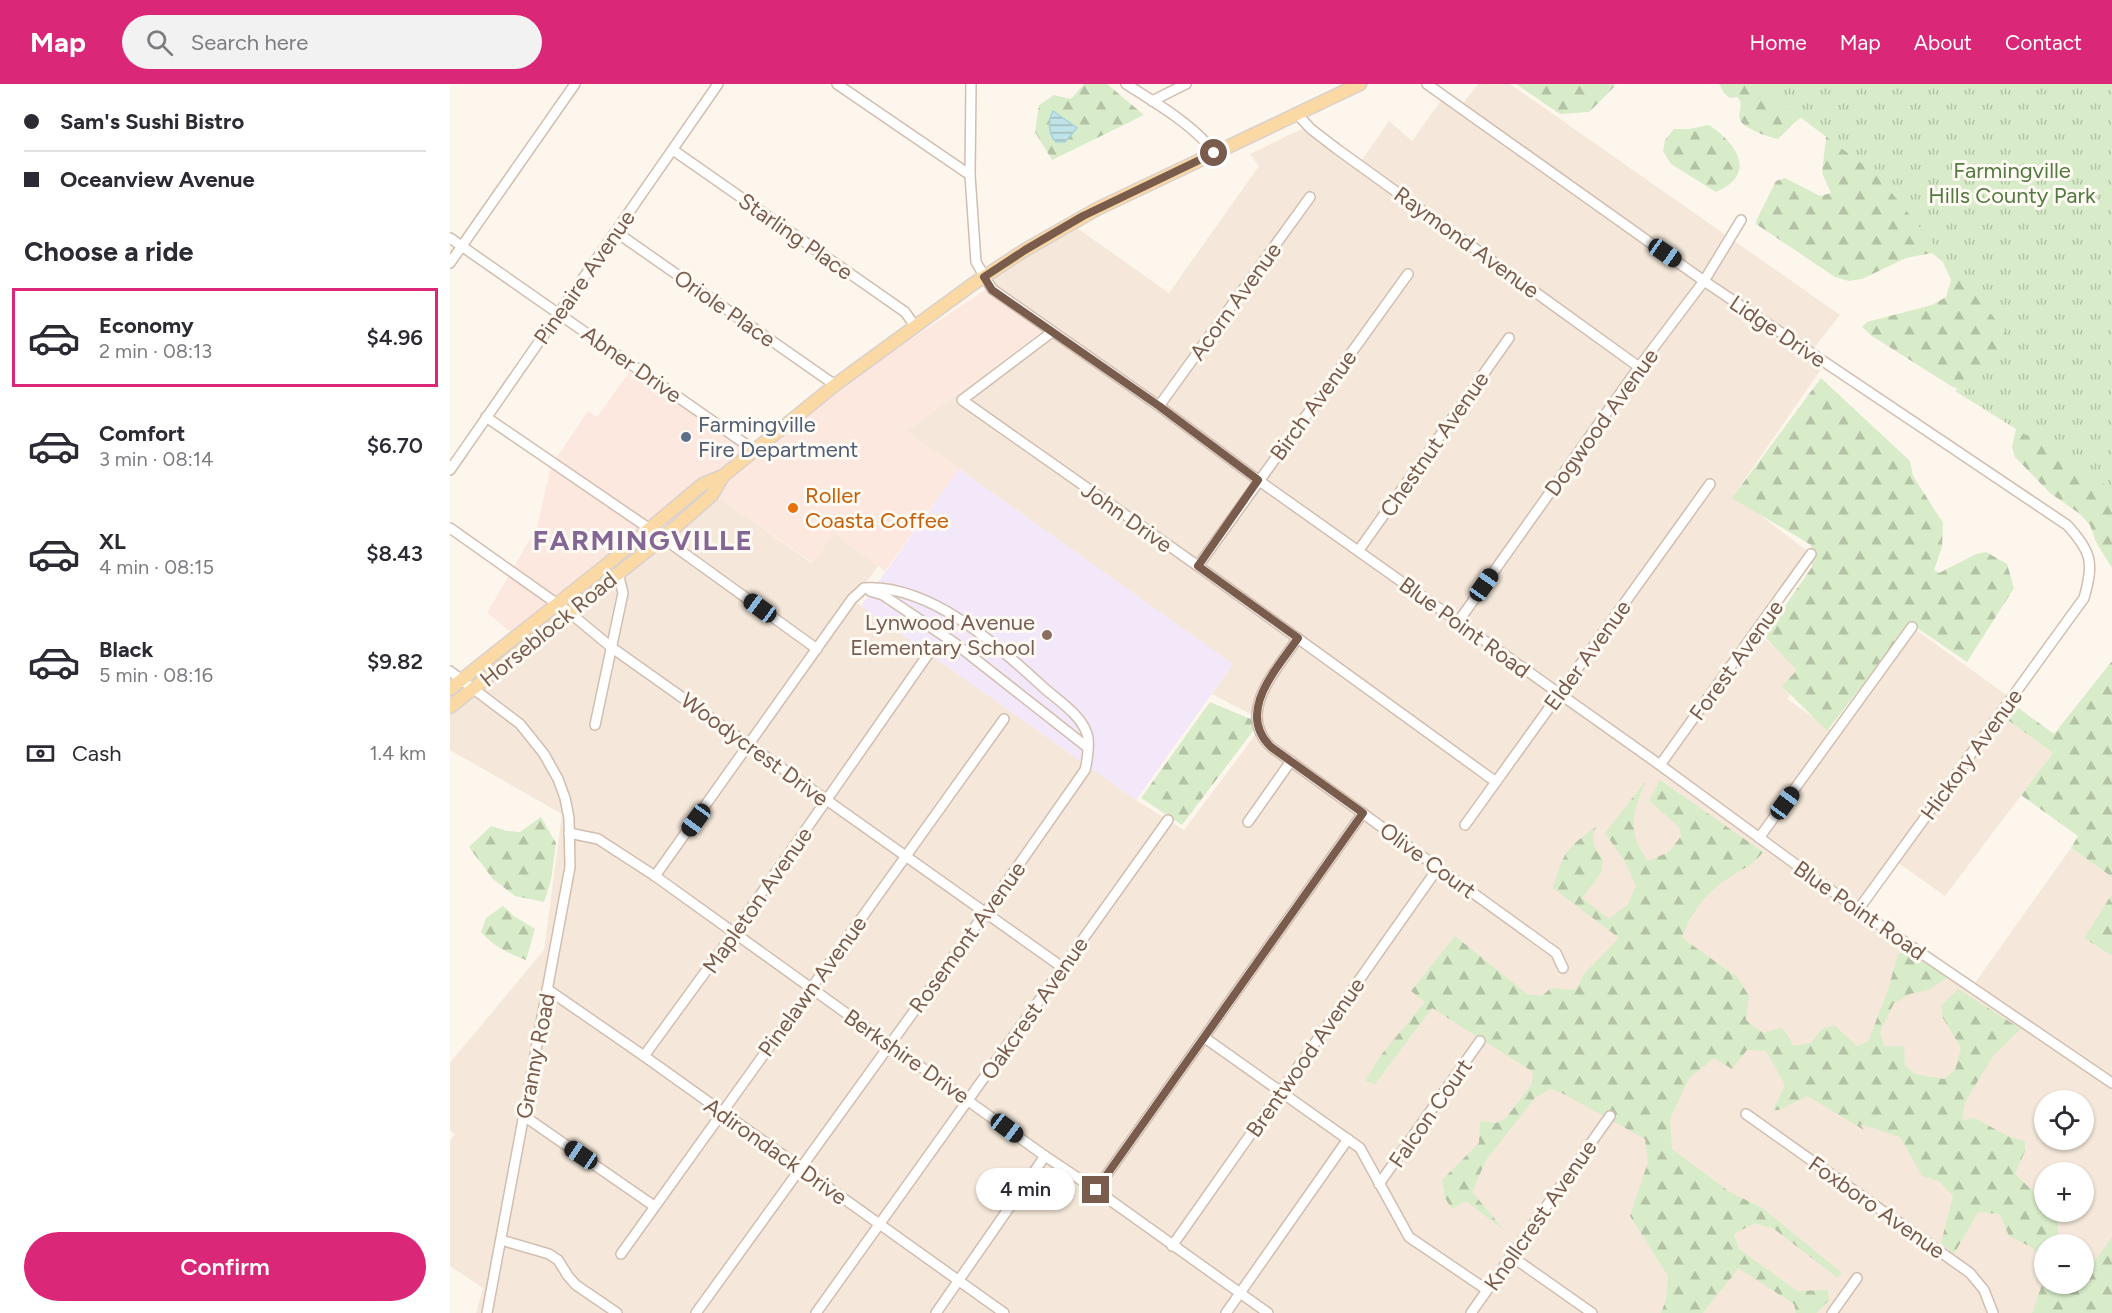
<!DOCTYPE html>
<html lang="en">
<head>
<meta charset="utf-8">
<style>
  :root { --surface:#fff; --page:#f2f2f3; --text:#2b2b33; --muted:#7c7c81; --line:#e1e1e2; --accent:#db2777 }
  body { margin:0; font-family:Figtree,sans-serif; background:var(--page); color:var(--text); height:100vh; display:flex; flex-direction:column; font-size:22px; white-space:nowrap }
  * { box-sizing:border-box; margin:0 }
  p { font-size:20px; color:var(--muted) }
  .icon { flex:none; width:33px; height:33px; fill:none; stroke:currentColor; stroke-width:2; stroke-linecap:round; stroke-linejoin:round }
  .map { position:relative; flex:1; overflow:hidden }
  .drawer { display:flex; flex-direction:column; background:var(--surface); width:450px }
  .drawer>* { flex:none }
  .top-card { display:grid; align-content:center; height:132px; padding:0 24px; background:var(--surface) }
  .buttons { position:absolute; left:1584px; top:1006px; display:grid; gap:12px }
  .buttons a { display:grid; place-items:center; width:60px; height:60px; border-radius:50%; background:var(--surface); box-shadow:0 2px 4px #0004; font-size:30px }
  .end { position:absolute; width:27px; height:27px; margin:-14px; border:8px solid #7a5c4d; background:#fff; box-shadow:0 0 0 3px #fff }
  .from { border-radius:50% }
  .bubble { position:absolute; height:42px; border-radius:21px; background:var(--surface); box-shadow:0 2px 4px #0004; font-size:20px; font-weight:600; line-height:42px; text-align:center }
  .car { position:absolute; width:18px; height:36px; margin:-18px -9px; border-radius:8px; box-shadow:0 0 4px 2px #0007; background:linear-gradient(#222 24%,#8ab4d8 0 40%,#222 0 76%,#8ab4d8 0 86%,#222 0) }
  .top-card b { display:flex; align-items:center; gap:21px; height:57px; font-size:22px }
  .top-card b+b { border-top:2px solid var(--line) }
  .top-card i { width:15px; height:15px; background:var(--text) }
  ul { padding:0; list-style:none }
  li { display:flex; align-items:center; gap:18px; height:99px; margin:0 12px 9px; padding:0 12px; border:3px solid transparent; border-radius:0px }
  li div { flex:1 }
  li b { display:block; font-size:22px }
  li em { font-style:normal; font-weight:600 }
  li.on { border-color:var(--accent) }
  li>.icon { width:54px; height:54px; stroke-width:1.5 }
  h2 { padding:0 24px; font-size:27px; line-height:72px }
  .pay { display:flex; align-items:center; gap:15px; height:66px; padding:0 24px; font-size:22px }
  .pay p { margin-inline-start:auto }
  .primary-button { display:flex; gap:12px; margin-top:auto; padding:12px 24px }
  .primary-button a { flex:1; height:69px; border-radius:36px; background:var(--accent); color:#fff; font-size:24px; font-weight:600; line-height:69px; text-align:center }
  header { display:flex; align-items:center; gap:36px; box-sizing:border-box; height:84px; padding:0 30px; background:var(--accent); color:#fff }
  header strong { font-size:28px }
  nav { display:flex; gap:33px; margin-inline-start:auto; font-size:21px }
  .search { width:420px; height:54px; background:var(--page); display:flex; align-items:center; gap:15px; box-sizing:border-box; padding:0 21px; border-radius:33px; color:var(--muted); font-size:22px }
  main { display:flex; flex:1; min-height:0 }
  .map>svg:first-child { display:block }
</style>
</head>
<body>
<header>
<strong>Map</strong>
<div class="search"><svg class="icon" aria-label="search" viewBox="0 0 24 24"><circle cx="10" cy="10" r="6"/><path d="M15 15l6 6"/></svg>Search here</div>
<nav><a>Home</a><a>Map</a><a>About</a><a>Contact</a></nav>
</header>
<main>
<section class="drawer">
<div class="top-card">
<b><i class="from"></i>Sam's Sushi Bistro</b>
<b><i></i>Oceanview Avenue</b>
</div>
<h2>Choose a ride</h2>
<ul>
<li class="on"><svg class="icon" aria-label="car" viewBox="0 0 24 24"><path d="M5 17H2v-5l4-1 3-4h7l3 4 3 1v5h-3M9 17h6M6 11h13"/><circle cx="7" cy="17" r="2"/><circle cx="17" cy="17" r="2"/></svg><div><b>Economy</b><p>2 min · 08:13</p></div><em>$4.96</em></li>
<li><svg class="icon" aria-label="car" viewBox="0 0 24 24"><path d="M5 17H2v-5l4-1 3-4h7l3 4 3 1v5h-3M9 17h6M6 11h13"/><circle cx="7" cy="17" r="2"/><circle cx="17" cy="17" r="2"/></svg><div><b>Comfort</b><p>3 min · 08:14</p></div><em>$6.70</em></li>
<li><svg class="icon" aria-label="car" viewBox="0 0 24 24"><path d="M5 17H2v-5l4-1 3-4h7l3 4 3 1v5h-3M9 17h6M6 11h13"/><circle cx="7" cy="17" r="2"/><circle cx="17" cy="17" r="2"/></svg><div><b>XL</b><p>4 min · 08:15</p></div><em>$8.43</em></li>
<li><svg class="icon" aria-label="car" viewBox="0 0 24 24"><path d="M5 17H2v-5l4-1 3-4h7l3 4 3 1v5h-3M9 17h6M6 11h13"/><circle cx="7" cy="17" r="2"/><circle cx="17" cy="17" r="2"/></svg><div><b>Black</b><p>5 min · 08:16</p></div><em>$9.82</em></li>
</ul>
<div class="pay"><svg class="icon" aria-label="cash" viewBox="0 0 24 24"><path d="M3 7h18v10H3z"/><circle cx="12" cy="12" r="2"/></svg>Cash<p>1.4 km</p></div>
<div class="primary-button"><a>Confirm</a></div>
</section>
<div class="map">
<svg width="1662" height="1229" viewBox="0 0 1662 1229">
  <defs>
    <pattern id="forest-firs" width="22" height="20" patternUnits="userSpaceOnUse" patternTransform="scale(1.5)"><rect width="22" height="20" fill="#d8ecc9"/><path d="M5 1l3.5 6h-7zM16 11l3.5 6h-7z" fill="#b4c2a5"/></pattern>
    <pattern id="park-tufts" width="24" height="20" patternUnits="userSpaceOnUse" patternTransform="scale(1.5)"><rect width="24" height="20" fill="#d8ecc9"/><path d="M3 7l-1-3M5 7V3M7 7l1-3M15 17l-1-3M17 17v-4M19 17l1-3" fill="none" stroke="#b4c2a5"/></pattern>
    <pattern id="water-rules" width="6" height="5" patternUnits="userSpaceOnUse" patternTransform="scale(1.5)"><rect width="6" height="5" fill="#bfe3e8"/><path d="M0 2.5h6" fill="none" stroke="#a0bbbe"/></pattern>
  </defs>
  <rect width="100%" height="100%" fill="#fdf6ec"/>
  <!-- residential -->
  <path fill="#f5e8da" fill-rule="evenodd" d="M1028,0h32l330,231 -29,37 15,10 -92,133 77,59 -56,79 53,36 -21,30 49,34 76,-106 100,72 -11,15 52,39 -108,143 -51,-36 -35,49 113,78 99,-139 41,29v17l-28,44 28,18v357h-1636l7,-25 -33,-22v-125l5,-7 -5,-4v-67l94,-113 18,-136 -112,-64v-43l265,-212 97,68 22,-30 44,33 -25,34 283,200 48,30 75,-100 -3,-13 -44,-23 20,-30 -326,-233 138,-100 -60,-54 86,-54 99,70 90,-127 -9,-12 58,-28 51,38 30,-43 23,20 33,-46 16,11zM1594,1017h40v39h-40zM1594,1089h40v39h-40zM1594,1161h40v39h-40z"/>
  <!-- commercial -->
  <polygon fill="#fde8e0" points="538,204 594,246 456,347 509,385 435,487 384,450 363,479 265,411 65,551 37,529 87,443 101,382 138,327 147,333 180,287 295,365"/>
  <!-- education -->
  <polygon fill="#f3e8fa" points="509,385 783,580 686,716 411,522"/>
  <!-- forest -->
  <g fill="url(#forest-firs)">
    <polygon points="634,0 657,0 694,31 602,76 585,48 589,21 604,11 621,15"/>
    <polygon points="1066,0 1165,0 1164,3 1139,28 1110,30"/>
    <path d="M1269,0h393v484l-16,-26 -6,-17 -10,-11 -30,-21 -35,-36 -3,-10 4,-18 -48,-36 -17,-7 -79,-50 -10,-9 5,-5 65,-17 14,-8 5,-17 -8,-18 -11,-9 -26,5 -44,21 -13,2 -14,-4 -79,-53 1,-5 19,-38 9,-3 35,18 11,-3 -9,-20 5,-44 -20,-16 -13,10 -16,16c-8,-1 -35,-11 -38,-19 -3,-9 5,-14 -3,-23l-7,1 -6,-5z"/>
    <path d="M1259,41c28,19 49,49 7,67l-45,-28 -8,-13 2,-11 9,-11h15z"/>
    <polygon points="1371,294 1460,377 1463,392 1493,439 1492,463 1484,486 1489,489 1526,470 1536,468 1557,480 1564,504 1517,578 1460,539 1377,647 1332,602 1347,586 1314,552 1362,483 1361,461 1282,414"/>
    <polygon points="1662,577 1662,793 1621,764 1628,752 1571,711 1603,669 1558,636 1567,623 1604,650"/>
    <polygon points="760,618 803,636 803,647 732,741 691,714"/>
    <path d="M1210,696l103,72c-12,15 -18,15 -33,25 -24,16 -39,34 -48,61l55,39 12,19 -3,24 17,13 18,-5 5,4 7,14 18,-3 11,-14 12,-4 23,21 11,-4 20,-52 10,-36 7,-3 44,26 -21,13 -18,4 -16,9 -14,29 4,14h20l1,20 10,8 29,5 11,-9 6,-22 -18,-30 -2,-12 17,-17 63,40 -28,27 -28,46 -3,18 13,-2 32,18 18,5v10l-10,23 29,28v10h11l3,3v30h-14v39h40v-11l8,-8 20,-28v76h-80l11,-31v-13l-10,-21 -24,-12 -9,-22 -22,-2 -24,42 -13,-11 12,-47 -14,-15 -17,-5 -22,-39 -40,-13 4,6 -57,-34 -28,14h-6l12,-25 -19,-34 -19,-1 -15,19 -18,-11 -25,20 -19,41 2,30 59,44 30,14 81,66 -4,5 -64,-49 -19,-6 -21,11 5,15 58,42 31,-1 1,10 -12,13h-21l-2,-9 -56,-36c-10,16 -24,29 -35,45h-42l5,-13 2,-24 -38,-60 18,-54 -3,-23 -85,-47 -11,-3 -15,10 -48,61 -14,32 33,39 -39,-30 -14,8 -7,-11 -3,-18 37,-37 1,-22 16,2 10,-5 26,-34 1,-12 -101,-64 -57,76 -10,-3 16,-26 44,-53 -14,-11 44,-55 72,58 15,2 9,-8 25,2 7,-15 36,-37 -66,-50c11,-36 12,-39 43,-61 -6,14 -2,21 7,32l-2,14 -19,25 27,21 19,-15 8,-18 -12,-26 -19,-27 40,-51c-12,31 -19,50 3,79l21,-9 12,-16 -2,-9 -30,-26z"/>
    <polygon points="91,733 106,759 101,796 94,818 65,812 43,795 19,763 41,742 57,747 70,748"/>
    <polygon points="1662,810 1662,872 1634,854"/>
    <path d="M53,822l11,10 21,13 -9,31c-18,-6 -32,-14 -45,-28l5,-14z"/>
  </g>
  <!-- park -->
  <polygon fill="url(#park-tufts)" points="1306,0 1662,0 1662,405 1505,307 1567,262 1427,91"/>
  <!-- water -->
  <path fill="url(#water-rules)" stroke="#a5d3da" stroke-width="1.5" d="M603,27l24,17 -12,14h-9c-8,-8 -8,-22 -3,-31z"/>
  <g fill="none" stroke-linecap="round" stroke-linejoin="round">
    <!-- minor casing -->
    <g stroke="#d1beb0" stroke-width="12">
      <g id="minor">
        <polyline points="387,0 520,91"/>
        <polyline points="521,0 520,91 526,178 542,205 709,322 808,396 1210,681 1408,826 1662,999"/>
        <path d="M676,0c27,17 71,43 88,69"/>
        <path d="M977,0l277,197 363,244c25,27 27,38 17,73l-226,312"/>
        <polyline points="702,17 736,0"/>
        <polyline points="847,30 861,45 887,65 1189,283"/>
        <polyline points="223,66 455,228 465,242"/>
        <polyline points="166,148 385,301"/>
        <polyline points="0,154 304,366"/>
        <polyline points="0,179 125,0"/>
        <polyline points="602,248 512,316 748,482 1046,698"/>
        <polyline points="709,322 860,113"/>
        <polyline points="36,333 213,454 367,565"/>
        <polyline points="0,386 268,0"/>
        <polyline points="0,444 120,529 161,563 612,883"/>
        <polyline points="909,466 1059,254"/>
        <polyline points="748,482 958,190"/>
        <polyline points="420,507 433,511 506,560 637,663"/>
        <polyline points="1008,538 1189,283 1254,197 1291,136"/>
        <path d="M848,554c-21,32 -63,74 -27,109l285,206 7,15"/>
        <polyline points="0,587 70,640 94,670 108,695 115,714 119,734 120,783 37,1229"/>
        <polyline points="145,641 173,509 168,489"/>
        <polyline points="1210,681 1361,470"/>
        <polyline points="798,738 841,677"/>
        <polyline points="1015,741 1260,400"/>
        <polyline points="119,749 148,755 205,792 595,1072 646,1106 818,1229"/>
        <polyline points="1309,754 1462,543"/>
        <path d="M205,792l197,-277 12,-11c67,-4 134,58 180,100 15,13 37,27 43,46 3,7 0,29 -2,36l-100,143 -289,400"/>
        <polyline points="97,905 194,972 554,1229"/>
        <polyline points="755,954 910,1064 959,1153 1037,1206"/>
        <polyline points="194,972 283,850 479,569"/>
        <polyline points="1296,1030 1520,1189 1534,1206 1543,1229"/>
        <polyline points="74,1032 204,1122"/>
        <polyline points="929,1100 1030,957"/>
        <polyline points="646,1106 913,729"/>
        <polyline points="51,1156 99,1170 108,1176 118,1192 126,1201 167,1229"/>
        <polyline points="722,1162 988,784"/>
        <polyline points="171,1170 554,635"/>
        <polyline points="1061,1172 1142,1229"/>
        <polyline points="366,1229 718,736"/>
        <polyline points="486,1229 595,1072"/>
        <polyline points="776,1229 898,1055"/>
        <polyline points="1021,1229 1160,1032"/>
        <polyline points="1382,1229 1407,1194"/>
      </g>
    </g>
    <!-- major casing -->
    <g stroke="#dad1cd" stroke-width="15">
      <g id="major">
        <polyline points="0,605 155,482 253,400 273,392 385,301 523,200 575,166 647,125 910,0"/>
        <polyline points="0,623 213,454 262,411 273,392"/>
      </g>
    </g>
    <!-- minor -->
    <use href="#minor" stroke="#fff" stroke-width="9"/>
    <!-- major -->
    <use href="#major" stroke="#fbd9a5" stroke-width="12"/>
  </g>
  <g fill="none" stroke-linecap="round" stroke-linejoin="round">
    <!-- route -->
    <path stroke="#7a5c4d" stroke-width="8" d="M646,1106l267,-377 -92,-66c-36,-35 6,-78 27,-109l-100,-72 60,-86 -99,-74 -167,-116 -8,-13 41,-27 58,-34 131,-63"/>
  </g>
  <!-- markers -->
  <circle fill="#5c6f8a" stroke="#fffaf3" stroke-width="2" cx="236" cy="353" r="6"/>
  <circle fill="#e8710a" stroke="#fffaf3" stroke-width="2" cx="343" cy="424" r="6"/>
  <circle fill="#8d6e63" stroke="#fffaf3" stroke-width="2" cx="597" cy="551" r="6"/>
  <g text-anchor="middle" stroke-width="6" stroke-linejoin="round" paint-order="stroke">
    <!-- park labels -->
    <g font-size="22" fill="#537a41" stroke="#fffaf3">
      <text x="1562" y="94">Farmingville<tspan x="1562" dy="25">Hills County Park</tspan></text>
    </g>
    <!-- street labels -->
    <g font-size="22" fill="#7a5c4d" stroke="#fffaf3">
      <text transform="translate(346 152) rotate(35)" y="8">Starling Place</text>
      <text transform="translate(1017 158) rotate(36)" y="8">Raymond Avenue</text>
      <text transform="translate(134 193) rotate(-55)" y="8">Pineaire Avenue</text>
      <text transform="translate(785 217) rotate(-54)" y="8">Acorn Avenue</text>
      <text transform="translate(275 224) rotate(35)" y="8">Oriole Place</text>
      <text transform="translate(1328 247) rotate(34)" y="8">Lidge Drive</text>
      <text transform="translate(182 280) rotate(35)" y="8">Abner Drive</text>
      <text transform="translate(863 321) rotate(-54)" y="8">Birch Avenue</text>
      <text transform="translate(1151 338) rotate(-54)" y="8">Dogwood Avenue</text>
      <text transform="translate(984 360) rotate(-55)" y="8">Chestnut Avenue</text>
      <text transform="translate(677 433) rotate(35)" y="8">John Drive</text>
      <text transform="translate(1015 543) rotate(36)" y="8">Blue Point Road</text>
      <text transform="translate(98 545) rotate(-39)" y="8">Horseblock Road</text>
      <text transform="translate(1137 571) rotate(-54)" y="8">Elder Avenue</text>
      <text transform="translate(1286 576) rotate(-54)" y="8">Forest Avenue</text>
      <text transform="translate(305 665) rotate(36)" y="8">Woodycrest Drive</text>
      <text transform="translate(1521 670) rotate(-54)" y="8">Hickory Avenue</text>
      <text transform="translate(978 776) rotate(36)" y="8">Olive Court</text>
      <text transform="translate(307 816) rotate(-55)" y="8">Mapleton Avenue</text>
      <text transform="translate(1410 826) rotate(35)" y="8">Blue Point Road</text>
      <text transform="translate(517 853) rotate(-54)" y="8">Rosemont Avenue</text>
      <text transform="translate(362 902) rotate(-54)" y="8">Pinelawn Avenue</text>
      <text transform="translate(584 924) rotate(-55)" y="8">Oakcrest Avenue</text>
      <text transform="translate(85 972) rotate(-79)" y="8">Granny Road</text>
      <text transform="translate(457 972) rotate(35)" y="8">Berkshire Drive</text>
      <text transform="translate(855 973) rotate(-55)" y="8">Brentwood Avenue</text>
      <text transform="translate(980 1029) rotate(-55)" y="8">Falcon Court</text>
      <text transform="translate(326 1067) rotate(35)" y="8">Adirondack Drive</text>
      <text transform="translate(1427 1123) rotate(35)" y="8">Foxboro Avenue</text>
      <text transform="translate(1090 1131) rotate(-55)" y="8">Knollcrest Avenue</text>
    </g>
    <!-- service labels -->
    <g font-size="22" fill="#4e5e75" stroke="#fffaf3" text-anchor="start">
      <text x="248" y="348">Farmingville<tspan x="248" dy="25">Fire Department</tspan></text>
    </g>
    <!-- food labels -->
    <g font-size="22" fill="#c56008" stroke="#fffaf3" text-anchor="start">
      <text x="355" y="419">Roller<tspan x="355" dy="25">Coasta Coffee</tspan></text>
    </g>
    <!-- education labels -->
    <g font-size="22" fill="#785e54" stroke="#fffaf3" text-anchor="end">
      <text x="585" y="546">Lynwood Avenue<tspan x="585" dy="25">Elementary School</tspan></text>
    </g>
    <!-- district labels -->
    <g font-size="28" font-weight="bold" letter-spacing="1.5" fill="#846695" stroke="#fffaf3">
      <text x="193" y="466">FARMINGVILLE</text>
    </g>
  </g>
</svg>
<div class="buttons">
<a><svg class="icon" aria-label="locate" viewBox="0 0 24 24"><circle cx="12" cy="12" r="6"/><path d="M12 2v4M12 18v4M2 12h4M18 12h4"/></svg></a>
<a>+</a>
<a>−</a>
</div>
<i class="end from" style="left:764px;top:69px"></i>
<i class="end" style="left:646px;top:1106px"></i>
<div class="bubble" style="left:526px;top:1084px;width:99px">4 min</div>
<i class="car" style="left:1215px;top:169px;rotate:125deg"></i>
<i class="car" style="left:1034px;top:501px;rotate:35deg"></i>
<i class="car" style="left:310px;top:524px;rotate:306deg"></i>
<i class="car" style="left:1335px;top:719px;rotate:36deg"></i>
<i class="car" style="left:246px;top:736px;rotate:216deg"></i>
<i class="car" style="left:557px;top:1044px;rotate:127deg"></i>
<i class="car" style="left:131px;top:1071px;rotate:304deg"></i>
</div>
</main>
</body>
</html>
